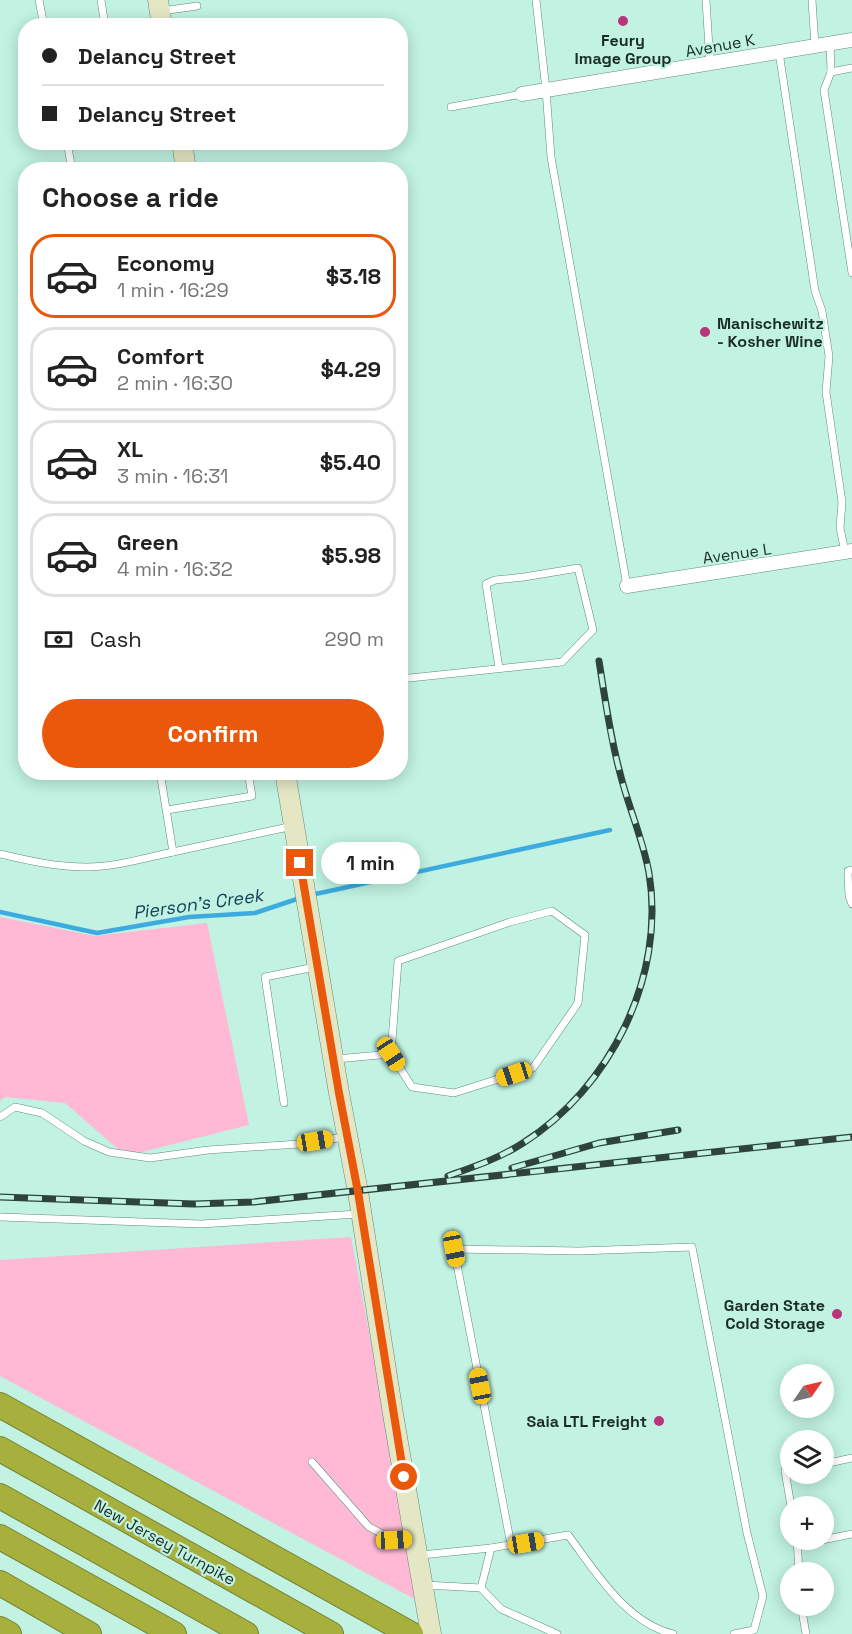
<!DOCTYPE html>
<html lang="en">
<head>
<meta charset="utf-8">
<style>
  :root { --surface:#fff; --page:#f2f2f2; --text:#222; --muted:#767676; --line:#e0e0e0; --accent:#ea580c }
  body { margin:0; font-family:"Space Grotesk",sans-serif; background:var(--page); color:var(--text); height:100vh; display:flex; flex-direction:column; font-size:22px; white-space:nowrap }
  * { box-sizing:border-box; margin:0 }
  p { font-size:20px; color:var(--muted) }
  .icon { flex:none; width:33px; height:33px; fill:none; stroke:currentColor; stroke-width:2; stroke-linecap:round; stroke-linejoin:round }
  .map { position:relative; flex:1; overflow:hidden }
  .details { position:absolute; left:18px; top:162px; width:390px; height:618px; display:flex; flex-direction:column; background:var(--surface); border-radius:24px; box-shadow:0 3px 15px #0003 }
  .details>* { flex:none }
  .hud { position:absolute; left:18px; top:18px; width:390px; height:132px; border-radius:24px; box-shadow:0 3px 15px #0003; display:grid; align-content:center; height:132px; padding:0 24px; background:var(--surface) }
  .needle { width:39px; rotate:56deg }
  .fabs { position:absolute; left:780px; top:1364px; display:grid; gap:12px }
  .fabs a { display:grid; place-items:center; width:54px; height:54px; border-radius:50%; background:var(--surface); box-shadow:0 3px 15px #0003; font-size:30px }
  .end { position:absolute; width:27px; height:27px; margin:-14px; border:8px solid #ea580c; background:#fff; box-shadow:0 0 0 3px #fff }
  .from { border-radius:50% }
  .bubble { position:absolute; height:42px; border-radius:21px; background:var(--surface); box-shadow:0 3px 15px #0003; font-size:20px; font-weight:700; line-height:42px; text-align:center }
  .car { position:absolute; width:18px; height:36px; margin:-18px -9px; border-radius:8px; box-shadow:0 0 4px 2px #0007; background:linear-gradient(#f5c518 24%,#345 0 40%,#f5c518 0 76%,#345 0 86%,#f5c518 0) }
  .hud b { display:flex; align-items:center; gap:21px; height:57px; font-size:22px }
  .hud b+b { border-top:2px solid var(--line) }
  .hud i { width:15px; height:15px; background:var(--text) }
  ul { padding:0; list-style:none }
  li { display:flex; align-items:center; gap:18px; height:84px; margin:0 12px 9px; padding:0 12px; border:3px solid var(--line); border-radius:24px }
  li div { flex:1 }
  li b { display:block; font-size:22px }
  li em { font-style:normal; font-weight:700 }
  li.selected { border-color:var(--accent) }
  li>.icon { width:54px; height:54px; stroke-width:1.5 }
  h2 { padding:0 24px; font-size:27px; line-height:72px }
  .pay { display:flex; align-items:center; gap:15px; height:66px; padding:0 24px; font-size:22px }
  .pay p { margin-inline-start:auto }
  .cta { display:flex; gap:12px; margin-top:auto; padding:12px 24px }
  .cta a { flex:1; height:69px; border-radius:36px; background:var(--accent); color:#fff; font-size:24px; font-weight:700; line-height:69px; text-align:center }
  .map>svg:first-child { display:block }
</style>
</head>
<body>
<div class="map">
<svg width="852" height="1634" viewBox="0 0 852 1634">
  <rect width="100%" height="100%" fill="#c1f2e2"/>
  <!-- green -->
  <g fill="#ffb9d5">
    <polygon points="0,917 95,936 207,923 249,1125 126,1156 65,1103 5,1097 0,1101"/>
    <polygon points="351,1237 420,1602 0,1376 0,1260"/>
  </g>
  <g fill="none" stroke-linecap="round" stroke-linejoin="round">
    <!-- stream -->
    <g stroke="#3dabdf" stroke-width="4.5">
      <polyline points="311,895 610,830"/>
      <polyline points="0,912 97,933 189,917 255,913 300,898"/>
    </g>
    <!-- lane casing -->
    <g stroke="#5f8c7e" stroke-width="8">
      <g id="lane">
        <polyline points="39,0 44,26"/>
        <polyline points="101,0 105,26"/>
        <polyline points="536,0 546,90 551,157 627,586"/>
        <polyline points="706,0 710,64"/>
        <polyline points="812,0 815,46"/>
        <polyline points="162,11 197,6"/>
        <polyline points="830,43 831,72 824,90 852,273"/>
        <polyline points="779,52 815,291 822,311 829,356 826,392 842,502 840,528 845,552"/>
        <polyline points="831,72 852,68"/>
        <polyline points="451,107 522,94"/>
        <polyline points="67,142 72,170"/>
        <polyline points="400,679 562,662 593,630 578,568 524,577 495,580 486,584 499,668"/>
        <polyline points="160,772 173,852 293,826"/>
        <polyline points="167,810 252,796 248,772"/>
        <path d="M0,854c29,7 57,13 87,13 28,0 58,-9 86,-15"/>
        <polyline points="852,870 848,871 849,896 852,904"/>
        <polyline points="336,1059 391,1054 412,1087 454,1093 533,1068 578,1003 585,935 552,911 510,922 398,961 391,1054"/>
        <polyline points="284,1103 265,977 315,967"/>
        <polyline points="0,1117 15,1107 42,1113 84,1141 109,1152 150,1158 208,1150 299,1144 344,1137"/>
        <polyline points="0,1217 201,1224 358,1214"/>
        <polyline points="312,1462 369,1527 394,1540 412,1539"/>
        <polyline points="824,1464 852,1458"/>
        <polyline points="790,1470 785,1471 791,1506"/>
        <polyline points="797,1539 799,1572"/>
        <polyline points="511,1545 454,1249 579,1251 692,1247 747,1533 763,1596 754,1630 734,1634"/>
        <polyline points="798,1545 852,1534"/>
        <path d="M491,1548l77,-13c28,37 57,87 105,99"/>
        <polyline points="421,1555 491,1548 481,1588"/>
        <polyline points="425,1585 481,1588 501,1609 557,1634"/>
        <polyline points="801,1605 806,1634"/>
      </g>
    </g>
    <!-- street casing -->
    <g stroke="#5f8c7e" stroke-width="15">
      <g id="street">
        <polyline points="522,94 852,40"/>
        <polyline points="627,586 852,551"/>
      </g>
    </g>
    <!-- secondary casing -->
    <g stroke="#5f8c7e" stroke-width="21">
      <g id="secondary">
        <polyline points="158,0 162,26"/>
        <polyline points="182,142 186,170"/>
        <polyline points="285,772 339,1093 358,1192 393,1414 431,1634"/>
      </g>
    </g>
    <!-- highway casing -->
    <g stroke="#758234" stroke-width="26">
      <g id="highway">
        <polyline points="0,1405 411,1634"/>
        <polyline points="0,1449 331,1634"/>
        <polyline points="0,1496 246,1634"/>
        <polyline points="0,1537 174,1634"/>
        <polyline points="0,1583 89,1634"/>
        <polyline points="0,1629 9,1634"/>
      </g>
    </g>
    <!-- lane -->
    <use href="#lane" stroke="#fff" stroke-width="7"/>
    <!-- street -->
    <use href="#street" stroke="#fff" stroke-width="14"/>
    <!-- secondary -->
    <use href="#secondary" stroke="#e5e7c4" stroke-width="20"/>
    <!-- highway -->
    <use href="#highway" stroke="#a7b03c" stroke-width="24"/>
    <!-- rail casing -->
    <g stroke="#2d433c" stroke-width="7">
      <g id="rail">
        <polyline points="512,1168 599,1143 678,1130"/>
        <path d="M448,1176c25,-9 52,-18 75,-33 87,-55 143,-166 126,-270 -6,-34 -21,-67 -29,-100 -10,-37 -15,-75 -21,-112"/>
        <polyline points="0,1197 194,1204 253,1202 852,1137"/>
      </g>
    </g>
    <!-- rail -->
    <use href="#rail" stroke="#c1f2e2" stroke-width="4.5" stroke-dasharray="14" stroke-linecap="butt"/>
  </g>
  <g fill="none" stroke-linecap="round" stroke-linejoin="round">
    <!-- route -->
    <polyline stroke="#ea580c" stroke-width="8" points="300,863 339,1093 358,1192 404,1477"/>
  </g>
  <!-- markers -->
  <g fill="#b93479" stroke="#c1f2e2" stroke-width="2">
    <circle cx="623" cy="21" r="6"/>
    <circle cx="705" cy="332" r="6"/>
    <circle cx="837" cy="1314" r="6"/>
    <circle cx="659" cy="1421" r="6"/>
  </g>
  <g text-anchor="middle" stroke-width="4.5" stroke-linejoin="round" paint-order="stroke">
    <!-- poi labels -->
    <g font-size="16" font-weight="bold" fill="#192c26" stroke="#c1f2e2" text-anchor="end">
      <text x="623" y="46" text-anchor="middle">Feury<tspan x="623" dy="18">Image Group</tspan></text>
      <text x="717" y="329" text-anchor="start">Manischewitz<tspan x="717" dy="18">- Kosher Wine</tspan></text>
      <text x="825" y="1311">Garden State<tspan x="825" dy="18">Cold Storage</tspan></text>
      <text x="647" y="1427">Saia LTL Freight</text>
    </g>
    <!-- street labels -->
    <g font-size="16" fill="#192c26" stroke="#c1f2e2">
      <text transform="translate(720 45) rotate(-10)" y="6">Avenue K</text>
      <text transform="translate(737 553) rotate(-8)" y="6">Avenue L</text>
      <text transform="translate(165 1542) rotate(29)" y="6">New Jersey Turnpike</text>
    </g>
    <!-- water labels -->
    <g font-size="18" font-style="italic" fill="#144157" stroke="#c1f2e2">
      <text transform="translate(198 904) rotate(-8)" y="6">Pierson's Creek</text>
    </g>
  </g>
</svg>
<div class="fabs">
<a><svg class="needle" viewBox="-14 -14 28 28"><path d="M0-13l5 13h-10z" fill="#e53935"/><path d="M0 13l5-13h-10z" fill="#767676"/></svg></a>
<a><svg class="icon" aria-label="layers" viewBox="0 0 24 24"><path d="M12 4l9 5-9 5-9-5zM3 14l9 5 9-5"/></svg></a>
<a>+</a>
<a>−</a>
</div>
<i class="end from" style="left:404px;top:1477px"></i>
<i class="end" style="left:300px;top:863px"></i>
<div class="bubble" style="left:321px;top:842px;width:99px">1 min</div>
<i class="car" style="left:391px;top:1054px;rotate:147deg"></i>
<i class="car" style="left:514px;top:1074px;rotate:252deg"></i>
<i class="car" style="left:315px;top:1141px;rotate:81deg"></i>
<i class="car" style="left:454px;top:1249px;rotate:169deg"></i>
<i class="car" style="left:480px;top:1386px;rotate:349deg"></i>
<i class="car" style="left:394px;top:1540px;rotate:87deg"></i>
<i class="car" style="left:526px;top:1543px;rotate:80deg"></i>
<div class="hud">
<b><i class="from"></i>Delancy Street</b>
<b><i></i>Delancy Street</b>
</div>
<section class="details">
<h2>Choose a ride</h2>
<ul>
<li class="selected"><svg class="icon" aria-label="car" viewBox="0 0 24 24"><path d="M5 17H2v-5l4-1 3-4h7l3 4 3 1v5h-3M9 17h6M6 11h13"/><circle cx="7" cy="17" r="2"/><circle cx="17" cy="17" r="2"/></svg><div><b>Economy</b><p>1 min · 16:29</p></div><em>$3.18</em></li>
<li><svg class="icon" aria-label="car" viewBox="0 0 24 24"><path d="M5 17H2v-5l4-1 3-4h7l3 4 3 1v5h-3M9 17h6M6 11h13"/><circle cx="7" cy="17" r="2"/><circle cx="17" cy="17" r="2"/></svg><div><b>Comfort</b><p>2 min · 16:30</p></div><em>$4.29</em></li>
<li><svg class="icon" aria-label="car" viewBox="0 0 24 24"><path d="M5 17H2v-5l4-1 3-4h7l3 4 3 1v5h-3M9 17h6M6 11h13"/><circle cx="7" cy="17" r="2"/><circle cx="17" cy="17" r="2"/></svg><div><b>XL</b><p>3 min · 16:31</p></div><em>$5.40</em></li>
<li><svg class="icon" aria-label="car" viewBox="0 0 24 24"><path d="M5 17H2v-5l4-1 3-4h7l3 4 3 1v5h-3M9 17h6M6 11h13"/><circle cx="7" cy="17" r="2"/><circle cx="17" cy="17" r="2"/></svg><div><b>Green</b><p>4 min · 16:32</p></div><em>$5.98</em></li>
</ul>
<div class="pay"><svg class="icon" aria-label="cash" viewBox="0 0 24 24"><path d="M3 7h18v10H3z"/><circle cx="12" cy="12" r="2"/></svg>Cash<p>290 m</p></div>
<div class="cta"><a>Confirm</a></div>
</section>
</div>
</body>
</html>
